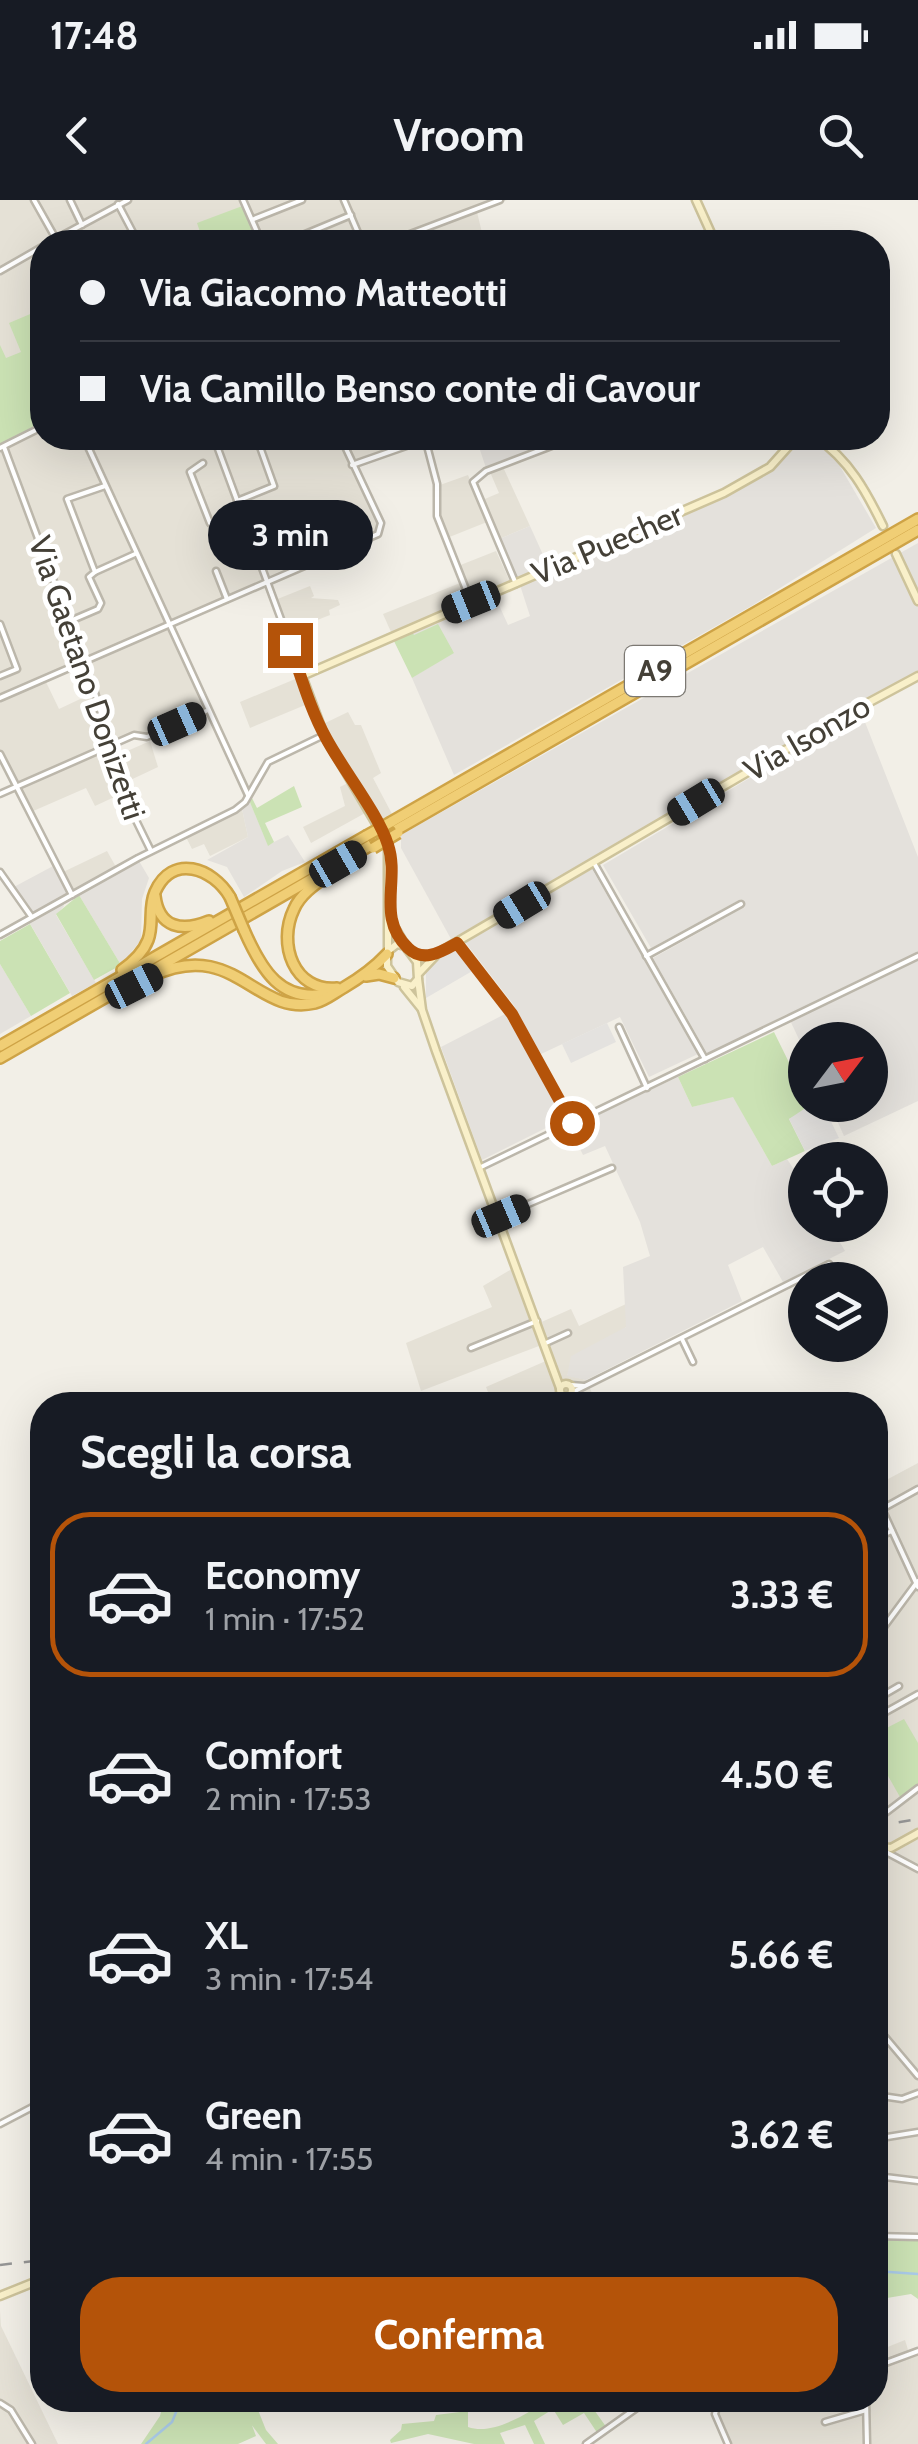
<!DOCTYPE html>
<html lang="it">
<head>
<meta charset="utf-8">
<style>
  :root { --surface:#171b24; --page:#242831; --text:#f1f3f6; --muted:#9ea1a6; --line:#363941; --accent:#b45309 }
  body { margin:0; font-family:Cabin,sans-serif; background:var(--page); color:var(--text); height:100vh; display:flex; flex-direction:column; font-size:38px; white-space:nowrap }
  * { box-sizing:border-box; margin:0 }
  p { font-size:32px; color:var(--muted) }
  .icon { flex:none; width:55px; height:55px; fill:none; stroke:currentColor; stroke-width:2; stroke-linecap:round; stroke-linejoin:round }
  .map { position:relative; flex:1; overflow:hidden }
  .drawer { position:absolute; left:30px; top:1192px; width:858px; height:1020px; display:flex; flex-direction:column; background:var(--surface); border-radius:40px; box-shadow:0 10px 40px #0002 }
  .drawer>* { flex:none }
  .top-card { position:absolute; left:30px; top:30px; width:860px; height:220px; border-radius:40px; box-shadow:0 10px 40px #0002; display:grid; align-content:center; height:220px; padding:0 50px; background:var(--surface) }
  .needle { width:65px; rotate:58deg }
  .controls { position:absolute; left:788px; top:822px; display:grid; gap:20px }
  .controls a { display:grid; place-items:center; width:100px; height:100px; border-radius:50%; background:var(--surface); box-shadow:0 10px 40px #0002; font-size:50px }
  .end { position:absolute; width:45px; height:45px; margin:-22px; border:12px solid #b45309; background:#fff; box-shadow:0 0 0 5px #fff }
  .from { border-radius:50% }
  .bubble { position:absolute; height:70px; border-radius:35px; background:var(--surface); box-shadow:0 10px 40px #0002; font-size:32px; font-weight:800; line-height:70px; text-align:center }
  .car { position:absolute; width:30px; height:60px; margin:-30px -15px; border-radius:12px; box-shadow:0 0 8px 2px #0007; background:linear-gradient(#222 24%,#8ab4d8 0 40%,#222 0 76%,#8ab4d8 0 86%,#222 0) }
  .top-card b { display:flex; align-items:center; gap:35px; height:95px; font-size:38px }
  .top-card b+b { border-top:2px solid var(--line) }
  .top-card i { width:25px; height:25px; background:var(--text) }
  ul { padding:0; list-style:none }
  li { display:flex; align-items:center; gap:30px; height:165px; margin:0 20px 15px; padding:0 30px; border:5px solid transparent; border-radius:40px }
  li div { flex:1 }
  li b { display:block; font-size:38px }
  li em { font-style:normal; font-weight:800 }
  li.on { border-color:var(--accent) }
  li>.icon { width:90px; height:90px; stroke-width:1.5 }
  h2 { padding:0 50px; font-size:45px; line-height:120px }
  .cta { display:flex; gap:20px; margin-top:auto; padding:20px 50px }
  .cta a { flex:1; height:115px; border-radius:40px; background:var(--accent); color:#fff; font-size:40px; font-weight:800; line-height:115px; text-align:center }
  .status { display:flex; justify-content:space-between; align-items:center; height:70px; padding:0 50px; background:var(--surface); direction:ltr }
  .status svg { height:28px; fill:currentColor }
  header { display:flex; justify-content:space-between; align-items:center; height:130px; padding:0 50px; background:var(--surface); font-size:45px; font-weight:800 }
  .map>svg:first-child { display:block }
</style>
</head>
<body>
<div class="status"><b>17:48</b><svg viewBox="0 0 49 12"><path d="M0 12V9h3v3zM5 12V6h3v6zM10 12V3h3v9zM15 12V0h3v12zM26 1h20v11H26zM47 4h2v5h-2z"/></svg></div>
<header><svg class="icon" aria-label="back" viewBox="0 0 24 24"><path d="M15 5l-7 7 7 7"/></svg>Vroom<svg class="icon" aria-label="search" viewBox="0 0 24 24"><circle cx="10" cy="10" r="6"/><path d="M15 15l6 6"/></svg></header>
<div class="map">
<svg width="918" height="2244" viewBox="0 0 918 2244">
  <rect width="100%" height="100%" fill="#f2efe7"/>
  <!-- residential -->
  <g fill="#e5e1d6">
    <polygon points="0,0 123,0 121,3 128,0 507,0 477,12 484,41 481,42 440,42 435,30 407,42 42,42 42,226 0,247"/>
    <polygon points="42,228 42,238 212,238 264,382 0,497 0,250"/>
    <polygon points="215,238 339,238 380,329 267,380"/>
    <polygon points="344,238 423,238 424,242 355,267"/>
    <polygon points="503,267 530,326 497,340 480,301 499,293 490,272"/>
    <polygon points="468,275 487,322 447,338 438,314 440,285"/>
    <polygon points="496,351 511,384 473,400 458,366"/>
    <polygon points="460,383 467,401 391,432 383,414"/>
    <polygon points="310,386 314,396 311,398 338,400 340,405 329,410 330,415 287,432 275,400"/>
    <polygon points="169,429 204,511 146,536 112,543 87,463"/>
    <polygon points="300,477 310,503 250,528 240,502"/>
    <polygon points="45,480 59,509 93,493 123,593 95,606 86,588 31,612 0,552 0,499"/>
    <polygon points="348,512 355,525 361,525 381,573 373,578 392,614 379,621 321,525"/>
    <polygon points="150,541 158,567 124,583 116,556"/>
    <polygon points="348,583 367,612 311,643 303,627 345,606 340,587"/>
    <polygon points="242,609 248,637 210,656 204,644 192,649 186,637"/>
    <polygon points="107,651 116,667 72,693 61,673"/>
    <polygon points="515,1067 537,1124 571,1109 579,1126 626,1104 626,1127 567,1175 586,1180 597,1204 493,1205 486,1187 548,1160 539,1146 421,1191 406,1143 492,1107 483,1086"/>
    <polygon points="918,1263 918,2041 875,2039 875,1334 886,1328 875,1303 875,1286"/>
    <polygon points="0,2111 1,2126 58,2244 0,2244"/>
    <polygon points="905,2140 909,2153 918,2150 918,2244 726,2244 712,2213 715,2200 875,2200 875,2152"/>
  </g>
  <!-- industrial -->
  <g fill="#e4e1dc">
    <polygon points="476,238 558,238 552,244 487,271"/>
    <polygon points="804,239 818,242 838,263 876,328 753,405 454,575 412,478 454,452 413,435 410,429 494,394 508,425 530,416 520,385 747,285"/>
    <polygon points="530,326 549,368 516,383 497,340"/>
    <polygon points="918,343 918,473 451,739 401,648 401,635"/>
    <polygon points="861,512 918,657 918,901 844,936 830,905 870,905 870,840 805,840 805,852 787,814 708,855 653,758 745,707 741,699 651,748 603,665"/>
    <polygon points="249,600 268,645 288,635 305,662 282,671 244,697 227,667 207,660 248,637 242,609"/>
    <polygon points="139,661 149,678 142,699 141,740 121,765 79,695"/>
    <polygon points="55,665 70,693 31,715 12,688"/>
    <polygon points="592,669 698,854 649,877 620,817 541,854 513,804 465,742"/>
    <polygon points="61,701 64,706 56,715 96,783 72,796 28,720"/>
    <polygon points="0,764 31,816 0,834"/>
    <polygon points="505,814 564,919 482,960 441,847"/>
    <polygon points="678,877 692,907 733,896 772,966 787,959 805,986 805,1025 830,1025 845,1051 783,1082 763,1047 728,1065 742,1101 586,1180 567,1176 571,1156 626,1127 623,1067 650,1056 640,1022 605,946 583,955 570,928"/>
  </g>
  <!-- green -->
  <g fill="#cbe2b4">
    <polygon points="245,5 261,41 220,42 216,33 202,38 197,23"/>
    <polygon points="42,109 42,223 0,245 0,145 6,158 21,152 9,123"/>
    <polygon points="438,424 454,453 412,478 392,437 410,429 414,435"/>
    <polygon points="294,586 302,607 265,623 274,642 268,646 249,600 251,596 257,608"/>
    <polygon points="79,695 121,765 94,780 56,714"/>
    <polygon points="30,724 70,793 31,816 0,764 0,741"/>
    <polygon points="774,832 805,895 805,905 812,908 789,919 805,951 772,966 733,897 692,907 678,877"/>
    <polygon points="904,1519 918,1543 918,1584 900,1597 875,1553 875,1534"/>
    <polygon points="875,2039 918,2041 918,2099 911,2094 875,2100 875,2080 885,2084 886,2081 875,2077"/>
    <polygon points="164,2200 254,2200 266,2230 278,2244 266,2244 251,2224 244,2204 256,2236 238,2244 141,2244 160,2216"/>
    <path d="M549,2200h38l20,28 -9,6 -14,-21 -21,12 -10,-16 -19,12 11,23h-11l-9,-19 -25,8 5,11h-31l-46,-10 -37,9 -1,-3 11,-10 1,-6 32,-3 2,-6 32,-4v16c26,9 59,-14 81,-27z"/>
  </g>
  <!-- parking -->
  <g fill="#e4e2df">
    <polygon points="457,749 474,770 426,798 426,767"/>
    <polygon points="607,823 616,842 571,863 562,844"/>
    <polygon points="810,905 823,905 839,938 805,951 789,919"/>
  </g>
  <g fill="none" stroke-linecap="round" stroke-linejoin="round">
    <!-- stream -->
    <g stroke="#aacbe9" stroke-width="2.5">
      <polyline points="875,2071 918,2074"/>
      <polyline points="146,2244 172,2222 181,2200"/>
    </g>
    <!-- street casing -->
    <g stroke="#bcb7ab" stroke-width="9">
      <g id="street">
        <polyline points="34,0 56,39"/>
        <polyline points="70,0 82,25"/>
        <polyline points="243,0 258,34"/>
        <polyline points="344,0 362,42"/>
        <polyline points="118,4 138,42"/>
        <polyline points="254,19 302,0"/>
        <polyline points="50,42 128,0"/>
        <polyline points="286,42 351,15"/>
        <polyline points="389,42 500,0"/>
        <polyline points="0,71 42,47"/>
        <polyline points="84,238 248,595"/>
        <polyline points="214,238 302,476"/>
        <polyline points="425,238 437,284 437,316 471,402"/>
        <polyline points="4,247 94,489 125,598 151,651"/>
        <polyline points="0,248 42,227"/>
        <polyline points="203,263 190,272 210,323 241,312"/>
        <polyline points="352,265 426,239"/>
        <polyline points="237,301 274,286 260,247"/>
        <polyline points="216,371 227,399"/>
        <polyline points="95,372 135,354"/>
        <polyline points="516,384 473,282 486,271 554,245 560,238"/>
        <polyline points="70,421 98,409 101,403 89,377 95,372 67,299 105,286"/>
        <polyline points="0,476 17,469 0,424"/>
        <polyline points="0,498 378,334 381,323 341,238"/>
        <polyline points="0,554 72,695"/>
        <polyline points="0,594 134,535 147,537 206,511"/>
        <polyline points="594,663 705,859"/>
        <polyline points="0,672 31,716"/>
        <polyline points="0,735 138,658 235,610 245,602 268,562 324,535"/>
        <polyline points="457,743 512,814 572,923"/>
        <polyline points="646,756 741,704"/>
        <polyline points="619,827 647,888"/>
        <polyline points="479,968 918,756"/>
        <polyline points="498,1017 612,968"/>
        <polyline points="682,1139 693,1162"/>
        <polyline points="546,1143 568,1133"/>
        <polyline points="471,1148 537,1121"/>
        <polyline points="571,1185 584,1186"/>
        <polyline points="571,1193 829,1064"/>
        <polyline points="918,1289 882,1309 918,1387"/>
        <polyline points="875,1338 892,1331"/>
        <polyline points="875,1439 918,1381"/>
        <polyline points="875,1500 899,1486"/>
        <polyline points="875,1518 918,1494"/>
        <polyline points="875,1621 918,1588"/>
        <polyline points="886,1652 918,1669"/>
        <polyline points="875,1825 918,1876"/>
        <polyline points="875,1895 902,1899 918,1893"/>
        <polyline points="875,1906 875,1918"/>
        <polyline points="0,1924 42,1902"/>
        <polyline points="875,1939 918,1932"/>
        <polyline points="879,1939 877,1976 918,1981"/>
        <polyline points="875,2036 918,2037"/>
        <polyline points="875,2167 918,2151"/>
        <polyline points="719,2200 715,2214 728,2244"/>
        <polyline points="866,2200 867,2244"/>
        <polyline points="0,2203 11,2210 32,2244"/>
        <polyline points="820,2204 833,2200"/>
        <polyline points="825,2222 866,2210"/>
        <polyline points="586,2244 648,2200"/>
      </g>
    </g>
    <!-- secondary casing -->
    <g stroke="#cdc39b" stroke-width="11">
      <g id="secondary">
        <polyline points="696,0 715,42"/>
        <path d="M817,238c32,22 49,53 66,88"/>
        <polyline points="793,244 806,238"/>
        <polyline points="896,354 918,401"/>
        <polyline points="391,721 405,745"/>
        <polygon points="397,744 405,746 417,762 418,779 412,786 398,782 387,766 387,752"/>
        <polyline points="388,751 388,644 324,535 302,476 724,293 770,267 796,238"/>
        <polyline points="419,773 438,753 840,518 918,476"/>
        <polyline points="418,779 422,810 436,851 560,1188"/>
        <polyline points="404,787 421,808"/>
        <circle cx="566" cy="1190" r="6"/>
        <polyline points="875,1643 881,1649 875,1657"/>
        <polyline points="880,1647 891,1648 918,1633"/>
        <polyline points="0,2096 42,2079"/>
      </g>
    </g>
    <!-- highway casing -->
    <g stroke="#cea346" stroke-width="14">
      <g id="highway">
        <polyline points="391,622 918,319"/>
        <polyline points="396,630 918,330"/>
        <path d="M327,676c-13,9 -27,19 -33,33 -17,35 0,83 43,79"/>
        <path d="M155,696c4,32 27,36 54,25"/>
        <path d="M244,730c17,39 37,75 86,63"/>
        <path d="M122,770c11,-8 21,-17 26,-30 6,-16 0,-32 7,-48 17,-39 58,-24 75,5"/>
        <path d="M152,776c83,-39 103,41 163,27 11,-3 19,-10 28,-15 17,-10 31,-20 44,-34"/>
        <polyline points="366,776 379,774 394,778"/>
        <polyline points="0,846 366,636"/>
        <polyline points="0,858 371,645"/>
      </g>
    </g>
    <!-- street -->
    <use href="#street" stroke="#fff" stroke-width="4"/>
    <!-- secondary -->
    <use href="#secondary" stroke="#f9f0ca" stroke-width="6"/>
    <!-- highway -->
    <use href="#highway" stroke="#f0ce75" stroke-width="9"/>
    <!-- rail -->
    <g stroke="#969696" stroke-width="2.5" stroke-dasharray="12 12" stroke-linecap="butt">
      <polyline points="875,1626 918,1619"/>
      <polyline points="0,2065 42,2060"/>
    </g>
    <!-- highway-bridge casing -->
    <g stroke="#cea346" stroke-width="14" stroke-linecap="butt">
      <g id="highway-bridge">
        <polyline points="366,636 391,622"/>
        <polyline points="373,648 398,633"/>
        <polyline points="230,697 244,730"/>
      </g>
    </g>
    <!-- highway-bridge -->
    <use href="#highway-bridge" stroke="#f0ce75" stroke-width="9"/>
  </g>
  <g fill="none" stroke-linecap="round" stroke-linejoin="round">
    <!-- route -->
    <path stroke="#b45309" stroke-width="12" d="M290,445c11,31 20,64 36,93 17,32 52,75 62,107 12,35 -12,73 20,103 15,15 33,4 49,-5l55,71 60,109"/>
  </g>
  <g text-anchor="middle" stroke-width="10" stroke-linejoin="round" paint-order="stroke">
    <!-- shield labels -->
    <rect fill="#fff" stroke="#7c7973" stroke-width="2.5" x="625" y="446" width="60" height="50" rx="8"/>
    <g font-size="30" font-weight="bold" fill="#444037">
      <text x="655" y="481">A9</text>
    </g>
    <!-- street labels -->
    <g font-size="32" fill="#444037" stroke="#fff">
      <text transform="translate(607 344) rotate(-23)" y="11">Via Puecher</text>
      <text transform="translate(87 478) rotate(71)" y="11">Via Gaetano Donizetti</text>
      <text transform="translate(807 538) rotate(-30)" y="11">Via Isonzo</text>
    </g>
  </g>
</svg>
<div class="controls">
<a><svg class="needle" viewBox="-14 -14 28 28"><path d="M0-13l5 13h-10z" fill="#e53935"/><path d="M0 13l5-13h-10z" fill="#9ea1a6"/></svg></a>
<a><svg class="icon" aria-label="locate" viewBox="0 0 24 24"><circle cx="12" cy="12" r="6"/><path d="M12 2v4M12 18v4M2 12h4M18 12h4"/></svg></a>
<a><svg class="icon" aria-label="layers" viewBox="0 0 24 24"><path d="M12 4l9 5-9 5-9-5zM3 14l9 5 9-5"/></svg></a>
</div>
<i class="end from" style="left:572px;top:923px"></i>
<i class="end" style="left:290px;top:445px"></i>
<div class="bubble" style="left:208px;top:300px;width:165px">3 min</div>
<i class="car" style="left:471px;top:402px;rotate:248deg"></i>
<i class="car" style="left:177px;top:524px;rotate:66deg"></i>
<i class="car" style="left:696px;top:602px;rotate:239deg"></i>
<i class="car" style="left:338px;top:664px;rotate:60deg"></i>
<i class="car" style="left:522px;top:705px;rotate:239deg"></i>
<i class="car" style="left:134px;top:786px;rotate:63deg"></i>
<i class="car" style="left:501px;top:1016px;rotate:67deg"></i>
<div class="top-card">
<b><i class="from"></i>Via Giacomo Matteotti</b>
<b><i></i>Via Camillo Benso conte di Cavour</b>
</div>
<section class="drawer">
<h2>Scegli la corsa</h2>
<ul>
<li class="on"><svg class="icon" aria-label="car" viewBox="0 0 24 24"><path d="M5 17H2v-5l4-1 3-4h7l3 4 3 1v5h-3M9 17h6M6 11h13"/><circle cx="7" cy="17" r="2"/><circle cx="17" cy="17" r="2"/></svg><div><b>Economy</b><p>1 min · 17:52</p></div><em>3.33 €</em></li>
<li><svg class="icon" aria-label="car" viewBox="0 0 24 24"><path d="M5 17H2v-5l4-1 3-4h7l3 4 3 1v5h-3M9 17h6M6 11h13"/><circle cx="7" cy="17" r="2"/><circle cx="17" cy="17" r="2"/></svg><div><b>Comfort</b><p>2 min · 17:53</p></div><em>4.50 €</em></li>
<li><svg class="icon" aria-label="car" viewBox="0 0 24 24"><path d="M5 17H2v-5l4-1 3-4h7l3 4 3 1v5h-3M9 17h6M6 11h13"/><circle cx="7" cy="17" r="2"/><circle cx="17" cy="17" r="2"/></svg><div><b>XL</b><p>3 min · 17:54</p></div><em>5.66 €</em></li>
<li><svg class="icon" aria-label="car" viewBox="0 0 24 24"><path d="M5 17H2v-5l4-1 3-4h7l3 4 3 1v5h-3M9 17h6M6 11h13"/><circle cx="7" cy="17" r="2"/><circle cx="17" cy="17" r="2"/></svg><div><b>Green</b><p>4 min · 17:55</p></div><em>3.62 €</em></li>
</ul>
<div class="cta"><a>Conferma</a></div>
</section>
</div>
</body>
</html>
